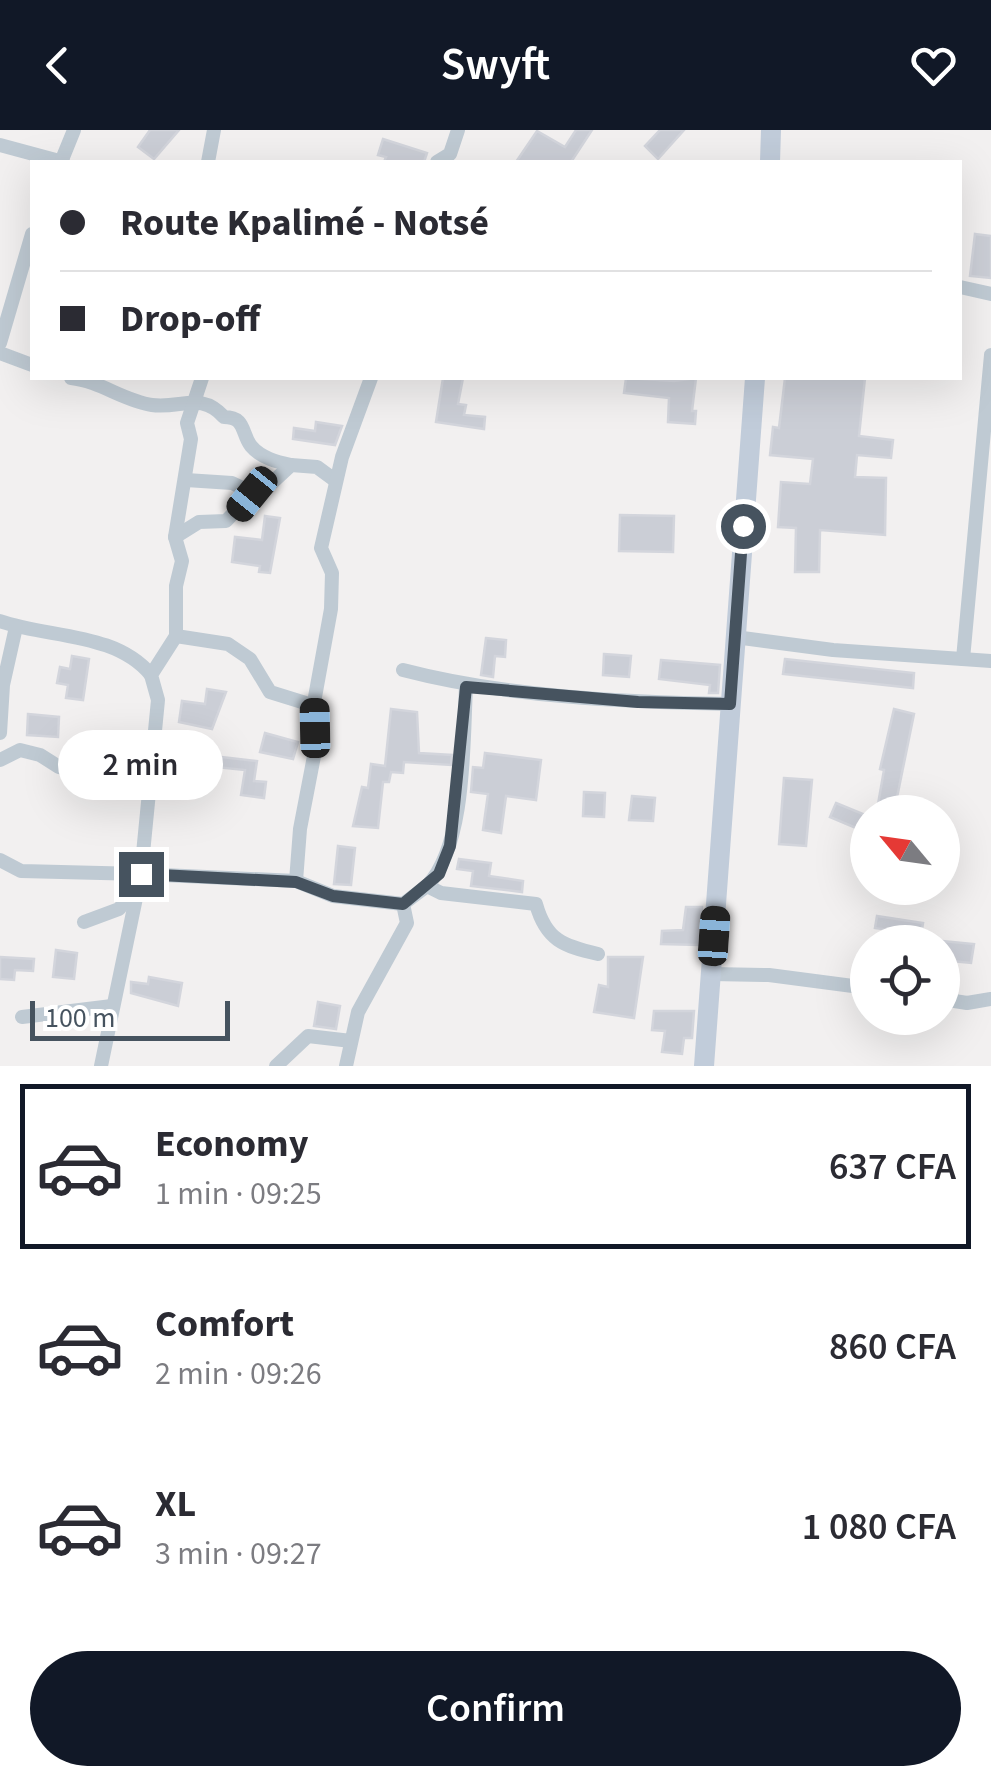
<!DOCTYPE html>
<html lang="en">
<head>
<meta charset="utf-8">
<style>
  :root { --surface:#fff; --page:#f2f2f3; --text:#2b2b33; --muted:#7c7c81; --line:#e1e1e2; --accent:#111827 }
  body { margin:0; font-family:"Source Sans 3",sans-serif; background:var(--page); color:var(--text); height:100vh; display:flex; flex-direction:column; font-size:38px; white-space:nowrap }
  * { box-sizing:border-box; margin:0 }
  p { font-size:32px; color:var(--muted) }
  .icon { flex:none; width:55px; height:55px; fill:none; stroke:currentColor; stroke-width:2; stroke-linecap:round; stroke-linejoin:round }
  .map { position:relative; height:936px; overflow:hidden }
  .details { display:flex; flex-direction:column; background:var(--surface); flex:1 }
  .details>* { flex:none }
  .guide { position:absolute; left:30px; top:30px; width:932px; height:220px; border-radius:0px; box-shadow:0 10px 40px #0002; display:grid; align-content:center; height:220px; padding:0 30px; background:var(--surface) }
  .needle { width:65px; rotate:299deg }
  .buttons { position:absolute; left:850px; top:665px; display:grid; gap:20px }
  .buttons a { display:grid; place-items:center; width:110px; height:110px; border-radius:50%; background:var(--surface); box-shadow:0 10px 40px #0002; font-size:50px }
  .scale { position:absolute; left:30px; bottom:25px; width:200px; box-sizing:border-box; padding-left:10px; border:5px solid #46535f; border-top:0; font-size:28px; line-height:35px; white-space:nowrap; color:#46535f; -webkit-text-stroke:8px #fff; paint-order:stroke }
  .end { position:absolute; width:45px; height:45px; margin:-22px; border:12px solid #46535f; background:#fff; box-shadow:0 0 0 5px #fff }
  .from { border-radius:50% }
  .bubble { position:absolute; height:70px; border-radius:35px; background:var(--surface); box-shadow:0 10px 40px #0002; font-size:32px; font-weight:600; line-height:70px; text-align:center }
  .car { position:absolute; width:30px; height:60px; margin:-30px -15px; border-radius:12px; box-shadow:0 0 8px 2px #0007; background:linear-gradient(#222 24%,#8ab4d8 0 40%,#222 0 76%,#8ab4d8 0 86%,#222 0) }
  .guide b { display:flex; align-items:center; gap:35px; height:95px; font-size:38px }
  .guide b+b { border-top:2px solid var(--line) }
  .guide i { width:25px; height:25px; background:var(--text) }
  ul { padding:18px 0 0; list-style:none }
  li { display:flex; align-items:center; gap:30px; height:165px; margin:0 20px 15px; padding:0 10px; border:5px solid transparent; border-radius:0px }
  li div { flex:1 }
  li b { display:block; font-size:38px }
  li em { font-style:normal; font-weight:600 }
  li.active { border-color:var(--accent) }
  li>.icon { width:90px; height:90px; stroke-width:1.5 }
  .action { display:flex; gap:20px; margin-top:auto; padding:20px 30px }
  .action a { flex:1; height:115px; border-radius:60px; background:var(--accent); color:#fff; font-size:40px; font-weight:600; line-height:115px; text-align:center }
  header { display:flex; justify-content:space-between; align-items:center; height:130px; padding:0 30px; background:var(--accent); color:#fff; font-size:45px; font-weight:600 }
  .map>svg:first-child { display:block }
</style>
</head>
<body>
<header><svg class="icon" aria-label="back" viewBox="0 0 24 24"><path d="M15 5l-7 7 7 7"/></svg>Swyft<svg class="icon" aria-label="heart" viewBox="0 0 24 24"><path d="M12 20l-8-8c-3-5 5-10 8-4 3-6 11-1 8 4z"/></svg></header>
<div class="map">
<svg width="991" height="936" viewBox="0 0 991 936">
  <rect width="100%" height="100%" fill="#f2f0f0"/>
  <!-- building -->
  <g fill="#cbced6" stroke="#d3d5dc" stroke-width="2.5">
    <polygon points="150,0 179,0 154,29 138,17"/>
    <polygon points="576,0 592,0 571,32 516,32 537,1 565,17"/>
    <polygon points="660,0 684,0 658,29 645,16"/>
    <polygon points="383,9 427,23 424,32 384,32 386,27 378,25"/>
    <polygon points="975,104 991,106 991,148 970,146"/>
    <polygon points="443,248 463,248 458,274 466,275 464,285 485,287 484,299 436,292"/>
    <polygon points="626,248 674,251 696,248 692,281 696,281 695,294 668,292 669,268 624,263"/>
    <polygon points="785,248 865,248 859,306 893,310 891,328 857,325 855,347 886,348 885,405 820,400 819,442 795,442 796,398 778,397 781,352 810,354 813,329 770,325 773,297 779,298"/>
    <polygon points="316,292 342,296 335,315 293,309 294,298 315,301"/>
    <polygon points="620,385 674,386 673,422 619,421"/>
    <polygon points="265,386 280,388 270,443 259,442 260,436 232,432 235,407 262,410"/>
    <polygon points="486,508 506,510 505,527 495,526 493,547 481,545"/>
    <polygon points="604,524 631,526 629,547 603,545"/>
    <polygon points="72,526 89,529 83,570 66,568 68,555 57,553 60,537 70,539"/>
    <polygon points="785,529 914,543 913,558 783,544"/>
    <polygon points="661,530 720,535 718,563 709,563 710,555 659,549"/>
    <polygon points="207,559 226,562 212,599 179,592 182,571 205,574"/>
    <polygon points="391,579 417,582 419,623 452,625 451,635 404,632 403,643 391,642 389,652 383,652 378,698 353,696 362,657 368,658 371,634 385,636"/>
    <polygon points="894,579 914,584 894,682 877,680 884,640 880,639"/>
    <polygon points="28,584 59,587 58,607 27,605"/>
    <polygon points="265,603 298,612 293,629 260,622"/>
    <polygon points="187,623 257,631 254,651 266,652 264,668 241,665 245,640 186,634"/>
    <polygon points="485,623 541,630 536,670 506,666 501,703 483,700 488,664 471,662 473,637 483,638"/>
    <polygon points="784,648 812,650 806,716 779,714"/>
    <polygon points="584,662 605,663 604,687 583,686"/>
    <polygon points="632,666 655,668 653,691 629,690"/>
    <polygon points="836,673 868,686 868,703 830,687"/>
    <polygon points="338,716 355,718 351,755 334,754"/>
    <polygon points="459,729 491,733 489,746 523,751 522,762 471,756 473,741 457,739"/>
    <polygon points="686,777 702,777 699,815 661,814 662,801 683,800"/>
    <polygon points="877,786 923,793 920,812 902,812 903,802 875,798"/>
    <polygon points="942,811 974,814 971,833 942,830"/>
    <polygon points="56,820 77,823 74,849 53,847"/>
    <polygon points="0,827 34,829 33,841 15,840 14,850 0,849"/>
    <polygon points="608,827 643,827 634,888 594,882 599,855 608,857"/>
    <polygon points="149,847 182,853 178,876 131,863 131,852 148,854"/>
    <polygon points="318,872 340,876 336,899 314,896"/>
    <polygon points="654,881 694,881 692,908 684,908 682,924 662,922 665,901 652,900"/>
  </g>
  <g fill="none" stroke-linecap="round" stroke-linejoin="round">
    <!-- minor -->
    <g stroke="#bfcad3" stroke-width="14">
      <polyline points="0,15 63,32"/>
      <polyline points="61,32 74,0"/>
      <polyline points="208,32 214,0"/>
      <polyline points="437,32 450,24 458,0"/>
      <polyline points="960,157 991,164"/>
      <polyline points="0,213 32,104"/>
      <polyline points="0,223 32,235"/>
      <path d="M71,248c29,3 53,23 81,27 29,4 49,-14 72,12 22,0 17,16 27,29 10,12 26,16 40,19"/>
      <polyline points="186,350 232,353 253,363"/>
      <polyline points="175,407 199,392 226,391 253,363 264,360 291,335 317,337 336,351"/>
      <path d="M0,491c48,17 116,11 151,54"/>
      <polyline points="176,506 228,514 250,529 270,562 315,576"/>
      <polyline points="735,507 833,520 991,531"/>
      <polyline points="963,529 991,225"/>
      <path d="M403,540c103,27 221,32 327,34"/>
      <polyline points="0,603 3,555 16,497"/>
      <polyline points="0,630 20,620 40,625 59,637 134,650 153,647"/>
      <polyline points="0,730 21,741 141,744 158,570 151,545 176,506 176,456 182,431 175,407 191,309 187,293 202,248"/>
      <polyline points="296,751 300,699 315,621 315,567 331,479 332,443 321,418 342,327 371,248"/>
      <path d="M427,756c39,-41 36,-144 39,-199"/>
      <polyline points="84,792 119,779 135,759"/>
      <polyline points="711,844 769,845 868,858"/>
      <polyline points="942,869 967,873 991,869"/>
      <polyline points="22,887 112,876"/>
      <path d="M101,936l40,-192 155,7 37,15 70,8 24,-18 14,7 95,11c10,36 27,42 62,50"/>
      <polyline points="276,936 308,906 351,911"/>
      <polyline points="346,936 358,882 407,793 403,774"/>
    </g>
    <!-- secondary -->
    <g stroke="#c1ccda" stroke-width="20">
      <polyline points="770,32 771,0"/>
      <polyline points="704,936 755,248"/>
    </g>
  </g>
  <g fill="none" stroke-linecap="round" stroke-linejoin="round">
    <!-- route -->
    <polyline stroke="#46535f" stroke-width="12" points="141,744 296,752 333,766 403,774 439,744 450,716 466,557 638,572 730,574 743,396"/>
  </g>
</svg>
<div class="buttons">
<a><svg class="needle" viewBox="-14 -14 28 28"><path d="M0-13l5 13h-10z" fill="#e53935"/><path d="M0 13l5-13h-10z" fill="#7c7c81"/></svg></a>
<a><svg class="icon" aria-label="locate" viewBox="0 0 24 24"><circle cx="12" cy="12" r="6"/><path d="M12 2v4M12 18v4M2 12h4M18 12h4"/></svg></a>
</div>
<div class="scale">100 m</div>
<i class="end from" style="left:743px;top:396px"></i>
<i class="end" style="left:141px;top:744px"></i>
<div class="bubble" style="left:58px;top:600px;width:165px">2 min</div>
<i class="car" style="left:252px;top:364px;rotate:219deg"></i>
<i class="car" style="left:315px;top:598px;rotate:359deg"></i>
<i class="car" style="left:714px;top:806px;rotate:4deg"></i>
<div class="guide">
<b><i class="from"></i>Route Kpalimé - Notsé</b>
<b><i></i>Drop-off</b>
</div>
</div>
<section class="details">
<ul>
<li class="active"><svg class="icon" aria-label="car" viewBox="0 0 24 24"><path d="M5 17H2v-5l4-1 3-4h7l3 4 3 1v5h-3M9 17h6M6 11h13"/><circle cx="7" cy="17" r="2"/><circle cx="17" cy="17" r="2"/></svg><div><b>Economy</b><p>1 min · 09:25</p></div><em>637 CFA</em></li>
<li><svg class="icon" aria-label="car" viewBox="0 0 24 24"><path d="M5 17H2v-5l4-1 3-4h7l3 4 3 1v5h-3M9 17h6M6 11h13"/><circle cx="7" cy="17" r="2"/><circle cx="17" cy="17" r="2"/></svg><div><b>Comfort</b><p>2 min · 09:26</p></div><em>860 CFA</em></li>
<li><svg class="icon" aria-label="car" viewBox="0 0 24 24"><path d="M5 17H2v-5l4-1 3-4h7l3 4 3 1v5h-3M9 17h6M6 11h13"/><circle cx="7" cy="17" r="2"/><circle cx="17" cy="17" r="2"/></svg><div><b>XL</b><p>3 min · 09:27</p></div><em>1 080 CFA</em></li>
</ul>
<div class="action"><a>Confirm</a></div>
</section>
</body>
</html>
